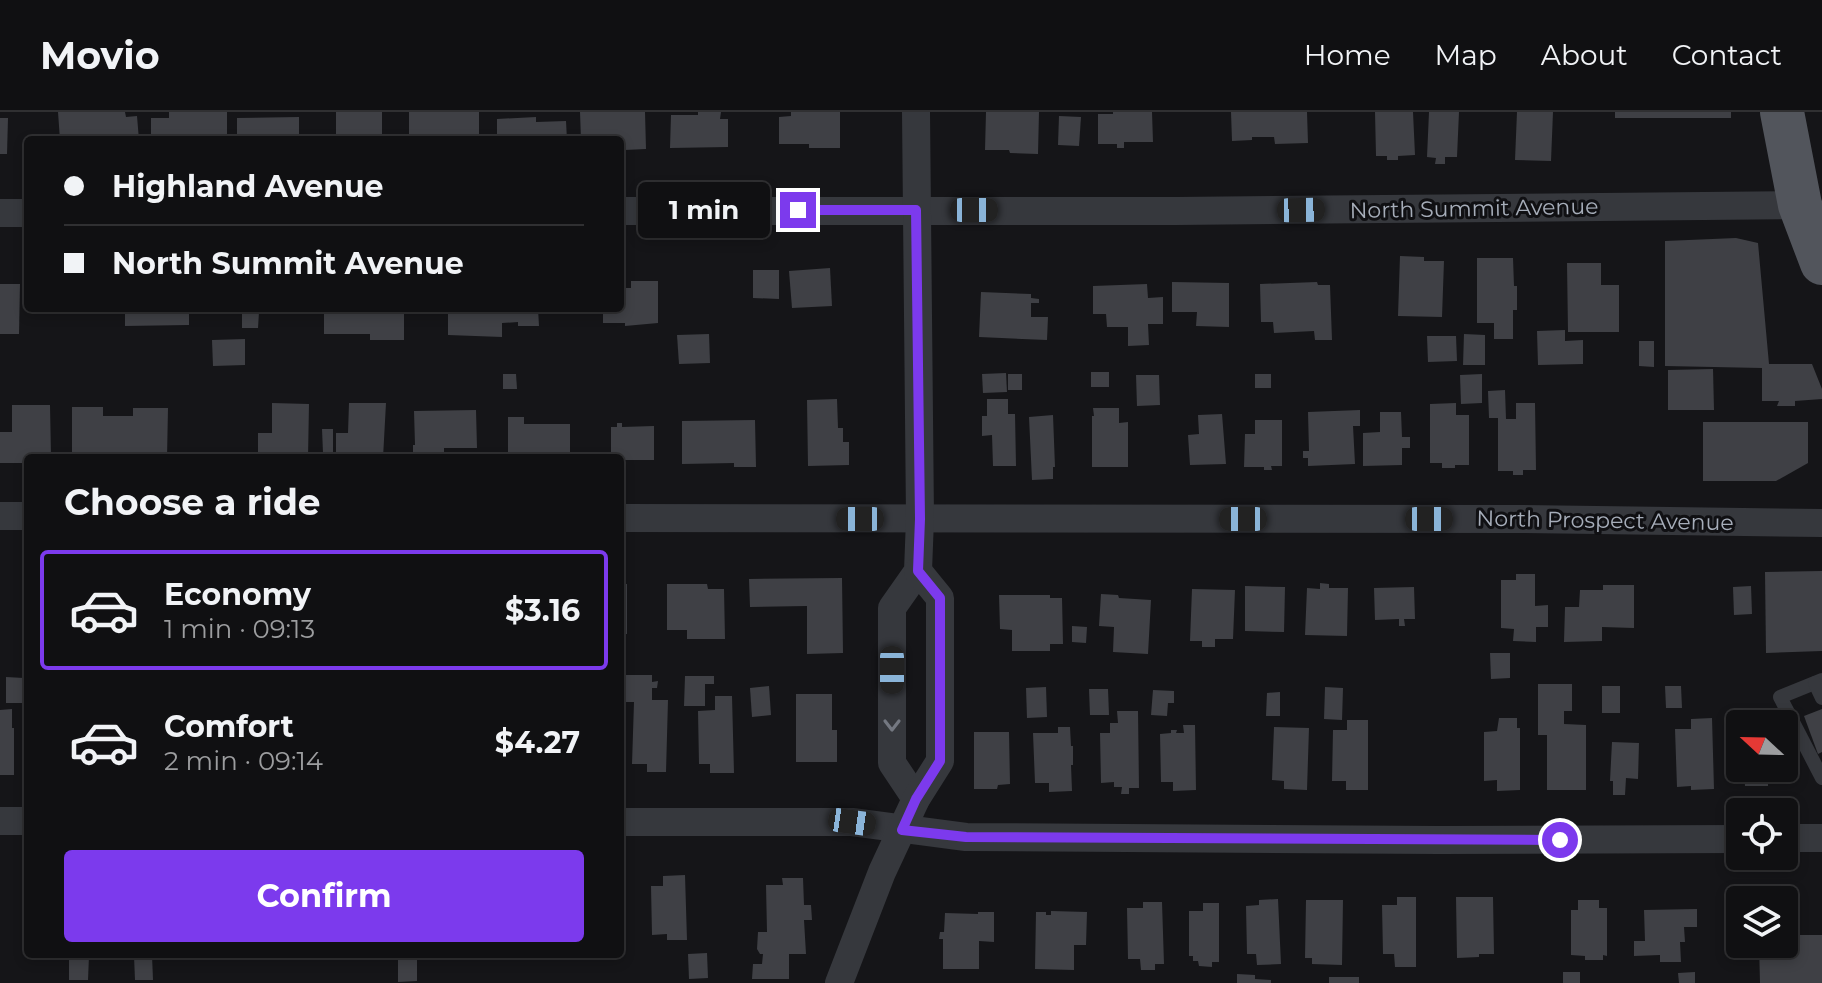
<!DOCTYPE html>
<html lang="en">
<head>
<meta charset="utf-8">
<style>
  :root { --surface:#101012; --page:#19191b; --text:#f1f3f6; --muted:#9c9d9f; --line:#303032; --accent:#7c3aed }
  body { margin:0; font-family:Montserrat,sans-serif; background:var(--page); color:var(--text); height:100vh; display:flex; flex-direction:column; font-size:30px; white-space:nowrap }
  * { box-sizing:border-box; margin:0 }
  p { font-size:26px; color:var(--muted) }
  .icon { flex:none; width:44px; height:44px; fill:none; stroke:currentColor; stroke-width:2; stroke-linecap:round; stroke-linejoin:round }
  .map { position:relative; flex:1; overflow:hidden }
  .panel { position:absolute; left:24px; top:342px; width:600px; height:504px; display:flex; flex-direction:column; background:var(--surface); border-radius:8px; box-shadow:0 4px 12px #0003,0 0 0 2px var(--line) }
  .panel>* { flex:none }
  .top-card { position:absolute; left:24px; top:24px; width:600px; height:176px; border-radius:8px; box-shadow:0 4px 12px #0003,0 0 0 2px var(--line); display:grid; align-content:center; height:176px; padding:0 40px; background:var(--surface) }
  .needle { width:52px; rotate:292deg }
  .tools { position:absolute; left:1726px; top:598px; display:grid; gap:16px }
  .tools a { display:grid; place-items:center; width:72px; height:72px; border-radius:8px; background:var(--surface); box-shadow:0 4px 12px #0003,0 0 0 2px var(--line); font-size:40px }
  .end { position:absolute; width:36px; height:36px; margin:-18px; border:10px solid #7c3aed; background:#fff; box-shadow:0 0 0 4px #fff }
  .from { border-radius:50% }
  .bubble { position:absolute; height:56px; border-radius:8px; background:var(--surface); box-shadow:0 4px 12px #0003,0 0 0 2px var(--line); font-size:26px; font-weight:700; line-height:56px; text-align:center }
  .car { position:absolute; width:24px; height:48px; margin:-24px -12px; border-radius:10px; box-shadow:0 0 6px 2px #0007; background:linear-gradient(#222 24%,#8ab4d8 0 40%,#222 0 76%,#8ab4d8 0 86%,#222 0) }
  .top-card b { display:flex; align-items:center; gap:28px; height:76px; font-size:30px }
  .top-card b+b { border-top:2px solid var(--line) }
  .top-card i { width:20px; height:20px; background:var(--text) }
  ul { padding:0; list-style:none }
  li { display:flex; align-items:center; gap:24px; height:120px; margin:0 16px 12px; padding:0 24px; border:4px solid transparent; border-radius:8px }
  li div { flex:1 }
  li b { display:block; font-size:30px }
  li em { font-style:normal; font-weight:700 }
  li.selected { border-color:var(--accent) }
  li>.icon { width:72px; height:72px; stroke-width:1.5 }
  h2 { padding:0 40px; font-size:36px; line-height:96px }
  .cta { display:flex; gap:16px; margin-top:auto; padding:16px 40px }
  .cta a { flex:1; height:92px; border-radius:8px; background:var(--accent); color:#fff; font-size:32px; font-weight:700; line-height:92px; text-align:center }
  header { display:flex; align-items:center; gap:48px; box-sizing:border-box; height:112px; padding:0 40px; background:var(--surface); border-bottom:2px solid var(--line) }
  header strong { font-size:38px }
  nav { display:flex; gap:44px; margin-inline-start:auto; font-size:28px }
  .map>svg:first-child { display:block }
</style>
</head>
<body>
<header>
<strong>Movio</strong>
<nav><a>Home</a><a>Map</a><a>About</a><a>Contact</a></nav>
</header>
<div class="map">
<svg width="1822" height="871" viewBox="0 0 1822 871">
  <rect width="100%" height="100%" fill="#151518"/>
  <!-- building -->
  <g fill="#3f4045">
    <polygon points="58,0 125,0 126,5 137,4 139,28 60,28"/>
    <polygon points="169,0 227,0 227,22 213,22 212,28 151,28 151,6 169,6"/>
    <rect x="336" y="0" width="46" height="28"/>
    <rect x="409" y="0" width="70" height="28"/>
    <polygon points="580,0 645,0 646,37 625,38 625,31 620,31 620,28 581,28"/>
    <polygon points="698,0 721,0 720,7 728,7 728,35 670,36 671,3 698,3"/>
    <polygon points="791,0 840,0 840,36 809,36 809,32 779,32 779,5 791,4"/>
    <polygon points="986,0 1039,0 1038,42 1010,41 1009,38 985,38"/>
    <polygon points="1113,0 1152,0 1153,30 1124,30 1124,36 1117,36 1117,32 1098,32 1098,2 1113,2"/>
    <polygon points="1231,0 1307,0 1308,31 1275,32 1274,25 1252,25 1252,28 1232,29"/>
    <polygon points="1375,0 1413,0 1415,43 1398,44 1398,48 1387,48 1387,44 1376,44"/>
    <polygon points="1429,0 1459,0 1457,45 1445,45 1445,52 1435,52 1436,46 1427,45"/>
    <polygon points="1517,0 1553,0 1551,49 1515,48"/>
    <rect x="1615" y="0" width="116" height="6"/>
    <polygon points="1059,4 1081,5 1079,34 1058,33"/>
    <polygon points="299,5 299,28 237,28 237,6"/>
    <polygon points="536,5 536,10 566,9 567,28 548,28 548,24 535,25 535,28 497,28 497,7"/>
    <polygon points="0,6 8,6 7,42 0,42"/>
    <polygon points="1736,126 1758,131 1769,252 1812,252 1822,277 1822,287 1795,289 1795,294 1777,294 1779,289 1762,289 1762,256 1665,254 1665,129"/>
    <polygon points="1400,144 1424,145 1424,149 1444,149 1442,205 1398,204"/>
    <polygon points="1477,146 1513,146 1514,174 1517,174 1517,198 1513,198 1513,227 1494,227 1494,211 1477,211"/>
    <polygon points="1567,151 1601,151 1601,173 1619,173 1619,220 1568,220"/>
    <polygon points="830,156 832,194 792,196 789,159"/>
    <polygon points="753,158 779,158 779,187 753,186"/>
    <polygon points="631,169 658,169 658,211 625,214 625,211 603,211 603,196 620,196 620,176 631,176"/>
    <polygon points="1172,170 1229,171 1229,215 1196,214 1197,200 1172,200"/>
    <polygon points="1317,170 1318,173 1330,173 1332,228 1315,228 1314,219 1274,221 1273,210 1261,210 1260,172"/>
    <polygon points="0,172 20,172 19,222 0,222"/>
    <polygon points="1147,172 1148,186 1163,185 1163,212 1148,212 1149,233 1128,234 1128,215 1107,215 1106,202 1093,202 1093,174"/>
    <polygon points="981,180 1031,182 1031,186 1039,187 1039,191 1031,191 1031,205 1048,205 1047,228 979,225"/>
    <polygon points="39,196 100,196 100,199 39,200"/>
    <polygon points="122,196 189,196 189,213 125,214 125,199 122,199"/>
    <polygon points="242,196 289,196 289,199 259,200 258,216 242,216"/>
    <polygon points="324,196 404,196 404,228 370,228 370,222 324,222"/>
    <polygon points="448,196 538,196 539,214 518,214 518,210 502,211 502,225 448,223"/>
    <polygon points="1565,218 1565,229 1583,228 1583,252 1538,253 1537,219"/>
    <polygon points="709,222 710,251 679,252 677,223"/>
    <polygon points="1464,222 1485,223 1485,253 1463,253"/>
    <polygon points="1427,224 1456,224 1457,249 1428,250"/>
    <polygon points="245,227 245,253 213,254 212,228"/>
    <polygon points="1639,229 1654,229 1654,255 1639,254"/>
    <polygon points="1713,257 1714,298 1668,298 1668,258"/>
    <rect x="1091" y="260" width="18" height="15"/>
    <polygon points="1006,261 1007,280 983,281 982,262"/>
    <polygon points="503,262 516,262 517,277 503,277"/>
    <rect x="1008" y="262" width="14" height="16"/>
    <rect x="1255" y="262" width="16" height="14"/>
    <polygon points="1482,262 1482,291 1461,292 1460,263"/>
    <polygon points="1136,263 1159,263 1160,293 1137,294"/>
    <polygon points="1505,278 1506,307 1516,307 1516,291 1535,291 1536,358 1523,358 1523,363 1513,363 1513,359 1498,359 1498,306 1489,306 1488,279"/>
    <polygon points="837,287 838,316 843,316 843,330 849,330 849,353 808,354 807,288"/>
    <polygon points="987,287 1008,287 1008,302 1015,302 1016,354 993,354 992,323 982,324 982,304 987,304"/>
    <polygon points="272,291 309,292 308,346 258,346 258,321 272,321"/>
    <polygon points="349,291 386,291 383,346 336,346 336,321 348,321"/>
    <polygon points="1456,291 1456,303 1469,303 1469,353 1455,353 1455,356 1442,356 1442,351 1430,351 1430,292"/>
    <polygon points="12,293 50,293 51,344 47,344 47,346 28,346 28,351 0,351 0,320 12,320"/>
    <polygon points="72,295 103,295 103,304 133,304 133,296 168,296 167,346 72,346"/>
    <polygon points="1093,296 1119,296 1119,311 1128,310 1128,355 1092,355 1092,304 1094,304"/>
    <polygon points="476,298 477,336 444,336 444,341 413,342 413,333 415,333 414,299"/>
    <polygon points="1360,298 1360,314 1353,314 1355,352 1308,354 1308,346 1303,346 1303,339 1309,339 1308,300"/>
    <polygon points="1380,300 1401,300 1402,325 1410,325 1410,336 1402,336 1402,353 1363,354 1363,321 1380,320"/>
    <polygon points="1222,302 1226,352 1190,353 1188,323 1199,322 1198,303"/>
    <polygon points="1053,303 1055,355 1053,355 1053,367 1032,368 1029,305"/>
    <polygon points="508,305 524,305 524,312 570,312 570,346 508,346"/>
    <polygon points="755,308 756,355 734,355 734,351 682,352 682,309"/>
    <polygon points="1255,308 1282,308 1282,354 1271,354 1272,358 1264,358 1264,355 1244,355 1245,322 1255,322"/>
    <polygon points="1703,310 1808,310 1808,351 1776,369 1703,369"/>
    <polygon points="617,311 622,311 622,315 654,314 654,348 620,348 620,346 611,346 611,315 617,315"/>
    <polygon points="322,317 333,317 333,341 323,341"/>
    <polygon points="1822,459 1822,539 1766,541 1765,460"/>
    <polygon points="1516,462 1535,462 1535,494 1548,493 1548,515 1536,515 1536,530 1513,529 1514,517 1501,516 1501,468 1516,468"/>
    <polygon points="842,466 843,541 807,542 807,494 750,495 749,467"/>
    <polygon points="1320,471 1329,472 1329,476 1348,476 1347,524 1305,523 1307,476 1320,477"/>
    <rect x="620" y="472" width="7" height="50"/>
    <polygon points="667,472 707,472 708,477 724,477 725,527 687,527 687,518 667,518"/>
    <polygon points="1603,473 1634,473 1634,516 1602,515 1602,529 1564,530 1565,495 1579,495 1580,478 1603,478"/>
    <rect x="22" y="474" width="6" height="35"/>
    <polygon points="1245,474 1285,475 1284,520 1245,519"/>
    <polygon points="1751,474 1752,502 1734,503 1733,475"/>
    <polygon points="1414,475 1415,507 1404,507 1405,514 1399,514 1399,507 1375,508 1374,476"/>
    <polygon points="1192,477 1235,478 1233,527 1215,527 1215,535 1202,535 1202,529 1190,529"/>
    <polygon points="1101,482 1118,483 1119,486 1151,488 1148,542 1113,540 1114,515 1099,514"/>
    <polygon points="999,483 1050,483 1050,486 1062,486 1063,532 1050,532 1050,539 1012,539 1012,518 1000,517"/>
    <polygon points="1072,514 1087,515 1086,531 1072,530"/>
    <polygon points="1490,541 1510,541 1510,566 1491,567"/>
    <polygon points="621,563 652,563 652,570 658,569 657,576 652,576 652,588 668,588 666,660 647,660 647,652 632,652 634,590 621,590"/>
    <polygon points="685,564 714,564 714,572 705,572 705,594 684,594"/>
    <polygon points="6,565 24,566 24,591 6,591"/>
    <polygon points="1538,572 1572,572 1572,599 1564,599 1564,612 1586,613 1586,678 1547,678 1547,623 1538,623"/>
    <polygon points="769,574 771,603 752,605 750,576"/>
    <rect x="1602" y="574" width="18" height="27"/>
    <polygon points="1665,574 1681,574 1682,596 1666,596"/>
    <polygon points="1046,575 1047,605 1027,606 1026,576"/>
    <polygon points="1325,575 1343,576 1342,608 1324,607"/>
    <polygon points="1089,577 1108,577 1109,603 1090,603"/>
    <polygon points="1153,578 1174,579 1174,591 1168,591 1167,604 1151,603"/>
    <polygon points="1280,580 1280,604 1266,604 1267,581"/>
    <polygon points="796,582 832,582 832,618 837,618 837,650 796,650"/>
    <polygon points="715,584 732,584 734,661 710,661 710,652 699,652 698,599 715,598"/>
    <polygon points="12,597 12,616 14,616 14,663 0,663 0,598"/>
    <polygon points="1822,597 1822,640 1818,642 1804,604"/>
    <polygon points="1117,599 1138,599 1139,676 1129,676 1129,682 1121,682 1122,675 1114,675 1114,670 1101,671 1100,621 1110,621 1110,611 1118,611"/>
    <polygon points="1499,606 1517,606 1517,616 1520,616 1520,678 1497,679 1497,668 1484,669 1484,620 1497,619"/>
    <polygon points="1712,606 1714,677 1691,678 1691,674 1677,675 1675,617 1691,617 1691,607"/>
    <polygon points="1347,608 1368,608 1368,678 1346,678 1346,669 1332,669 1333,618 1347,618"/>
    <polygon points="1183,613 1195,613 1196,678 1173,679 1173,670 1161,670 1160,622 1171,621 1171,618 1177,618 1176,621 1184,621"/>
    <polygon points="1058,615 1070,615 1071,634 1073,634 1073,653 1071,653 1072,679 1049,680 1049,671 1035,671 1033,621 1058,621"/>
    <polygon points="1274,615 1309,616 1307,678 1284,677 1284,669 1272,668"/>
    <polygon points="974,620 1009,620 1010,672 998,673 997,677 974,677"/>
    <polygon points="1612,630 1639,631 1638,667 1626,666 1625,683 1613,683 1613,669 1610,669"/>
    <polygon points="1744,656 1768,656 1768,674 1745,674"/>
    <polygon points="685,763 687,828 667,828 667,822 652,823 651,774 663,774 663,764"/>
    <polygon points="782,766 803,766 804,793 811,793 812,808 804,808 806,842 789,842 789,867 752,867 753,852 762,852 763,842 760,842 757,837 758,820 767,820 766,773 783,773"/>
    <polygon points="1397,785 1416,785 1416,855 1395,855 1394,842 1383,842 1382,793 1397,793"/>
    <polygon points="1456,785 1493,785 1494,842 1479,842 1479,845 1457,846"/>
    <polygon points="1278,787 1281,852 1257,853 1256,842 1247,842 1246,794 1259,793 1259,788"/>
    <polygon points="1306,788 1343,788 1342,853 1312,852 1312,846 1305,846"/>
    <polygon points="1578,788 1599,788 1599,796 1607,796 1607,844 1603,843 1603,848 1585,848 1585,844 1571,843 1571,798 1578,798"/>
    <polygon points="1143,790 1162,790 1164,852 1155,852 1155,858 1141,858 1140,847 1128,847 1127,796 1143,796"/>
    <polygon points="1203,791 1219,791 1219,850 1212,850 1212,855 1199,854 1198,849 1193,849 1193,844 1189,844 1189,799 1203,799"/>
    <polygon points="1697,797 1697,815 1684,815 1685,830 1680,830 1681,850 1660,850 1660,843 1634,844 1634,829 1645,829 1644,798"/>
    <polygon points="1051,799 1087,800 1086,833 1074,833 1074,858 1035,857 1036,800 1046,800 1046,803 1051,803"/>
    <polygon points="978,800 994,800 994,830 979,829 979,857 943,857 943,827 939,827 940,820 944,820 945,801 978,802"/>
    <polygon points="1784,823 1822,823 1822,871 1760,871 1759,832 1784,832"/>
    <polygon points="707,841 708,866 689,867 688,842"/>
    <polygon points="398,842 417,842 417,869 398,870"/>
    <polygon points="152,843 153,868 135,868 134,844"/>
    <polygon points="69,844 89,844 88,868 69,868"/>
    <rect x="1563" y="860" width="17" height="11"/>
    <polygon points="1695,860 1695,871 1679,871 1678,861"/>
    <polygon points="1237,862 1255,863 1255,867 1271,868 1271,871 1237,871"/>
    <rect x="1329" y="865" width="30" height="6"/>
  </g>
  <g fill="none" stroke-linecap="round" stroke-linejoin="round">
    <!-- lane -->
    <g stroke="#36383d" stroke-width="14">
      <polyline points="1822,568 1780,585 1822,666"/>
      <polyline points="1815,571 1822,586"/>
    </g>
    <!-- street -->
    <g stroke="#36383d" stroke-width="28">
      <polyline points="620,99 1177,99 1800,93"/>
      <polyline points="0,101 28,101"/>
      <polyline points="0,404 28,404"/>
      <polyline points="620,406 1522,407 1822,411"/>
      <polyline points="916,687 892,651 892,496 918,459 920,407 916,0"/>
      <polyline points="0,709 28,709"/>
      <polyline points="620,710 852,710 966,725 1439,728 1740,727"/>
      <polyline points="1784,726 1822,726"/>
      <polyline points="839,871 882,760 916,687 940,649 940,486 918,459"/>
    </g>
    <!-- primary -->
    <polyline stroke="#52555c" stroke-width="44" points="1782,0 1800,93 1822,151"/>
  </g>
  <!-- one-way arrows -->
  <defs><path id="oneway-chevron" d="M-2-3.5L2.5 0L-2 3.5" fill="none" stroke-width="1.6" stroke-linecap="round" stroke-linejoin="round" transform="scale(2)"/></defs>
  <use stroke="#747881" href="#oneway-chevron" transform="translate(892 613) rotate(90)"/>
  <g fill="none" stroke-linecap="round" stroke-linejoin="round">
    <!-- route -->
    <polyline stroke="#7c3aed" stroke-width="10" points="798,98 916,98 920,407 918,459 940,486 940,649 916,687 902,718 966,725 1560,728"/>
  </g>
  <g text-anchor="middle" stroke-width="6" stroke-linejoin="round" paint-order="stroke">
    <!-- street labels -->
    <g font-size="22" fill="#a6adb9" stroke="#101013">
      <text transform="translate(1474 96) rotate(-1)" y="8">North Summit Avenue</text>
      <text transform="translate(1605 408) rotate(1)" y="8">North Prospect Avenue</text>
    </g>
  </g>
</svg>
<div class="tools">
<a><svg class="needle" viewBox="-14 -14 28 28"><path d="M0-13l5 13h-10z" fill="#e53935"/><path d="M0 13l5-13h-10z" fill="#9c9d9f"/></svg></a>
<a><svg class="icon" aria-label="locate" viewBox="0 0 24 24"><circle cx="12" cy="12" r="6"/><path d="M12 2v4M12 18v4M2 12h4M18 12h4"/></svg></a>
<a><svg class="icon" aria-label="layers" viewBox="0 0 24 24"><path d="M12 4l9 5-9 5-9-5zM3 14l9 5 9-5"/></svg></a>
</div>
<i class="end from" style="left:1560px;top:728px"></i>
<i class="end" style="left:798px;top:98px"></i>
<div class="bubble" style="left:638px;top:70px;width:132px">1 min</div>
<i class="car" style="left:974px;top:98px;rotate:90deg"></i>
<i class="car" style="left:1301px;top:98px;rotate:89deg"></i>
<i class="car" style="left:860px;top:407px;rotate:270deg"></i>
<i class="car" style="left:1243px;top:407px;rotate:270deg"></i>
<i class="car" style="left:1429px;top:407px;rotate:90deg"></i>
<i class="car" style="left:892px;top:558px;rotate:180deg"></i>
<i class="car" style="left:852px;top:710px;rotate:98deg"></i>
<div class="top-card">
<b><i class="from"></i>Highland Avenue</b>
<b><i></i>North Summit Avenue</b>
</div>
<section class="panel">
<h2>Choose a ride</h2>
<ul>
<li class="selected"><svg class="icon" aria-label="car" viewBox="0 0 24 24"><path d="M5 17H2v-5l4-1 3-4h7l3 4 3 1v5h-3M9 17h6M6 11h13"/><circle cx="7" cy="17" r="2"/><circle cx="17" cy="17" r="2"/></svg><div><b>Economy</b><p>1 min · 09:13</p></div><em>$3.16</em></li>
<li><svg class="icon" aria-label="car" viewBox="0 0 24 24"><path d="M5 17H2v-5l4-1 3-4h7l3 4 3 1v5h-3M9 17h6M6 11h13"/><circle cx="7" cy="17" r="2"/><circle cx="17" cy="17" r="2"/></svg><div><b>Comfort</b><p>2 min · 09:14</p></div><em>$4.27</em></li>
</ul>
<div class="cta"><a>Confirm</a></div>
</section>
</div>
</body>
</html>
